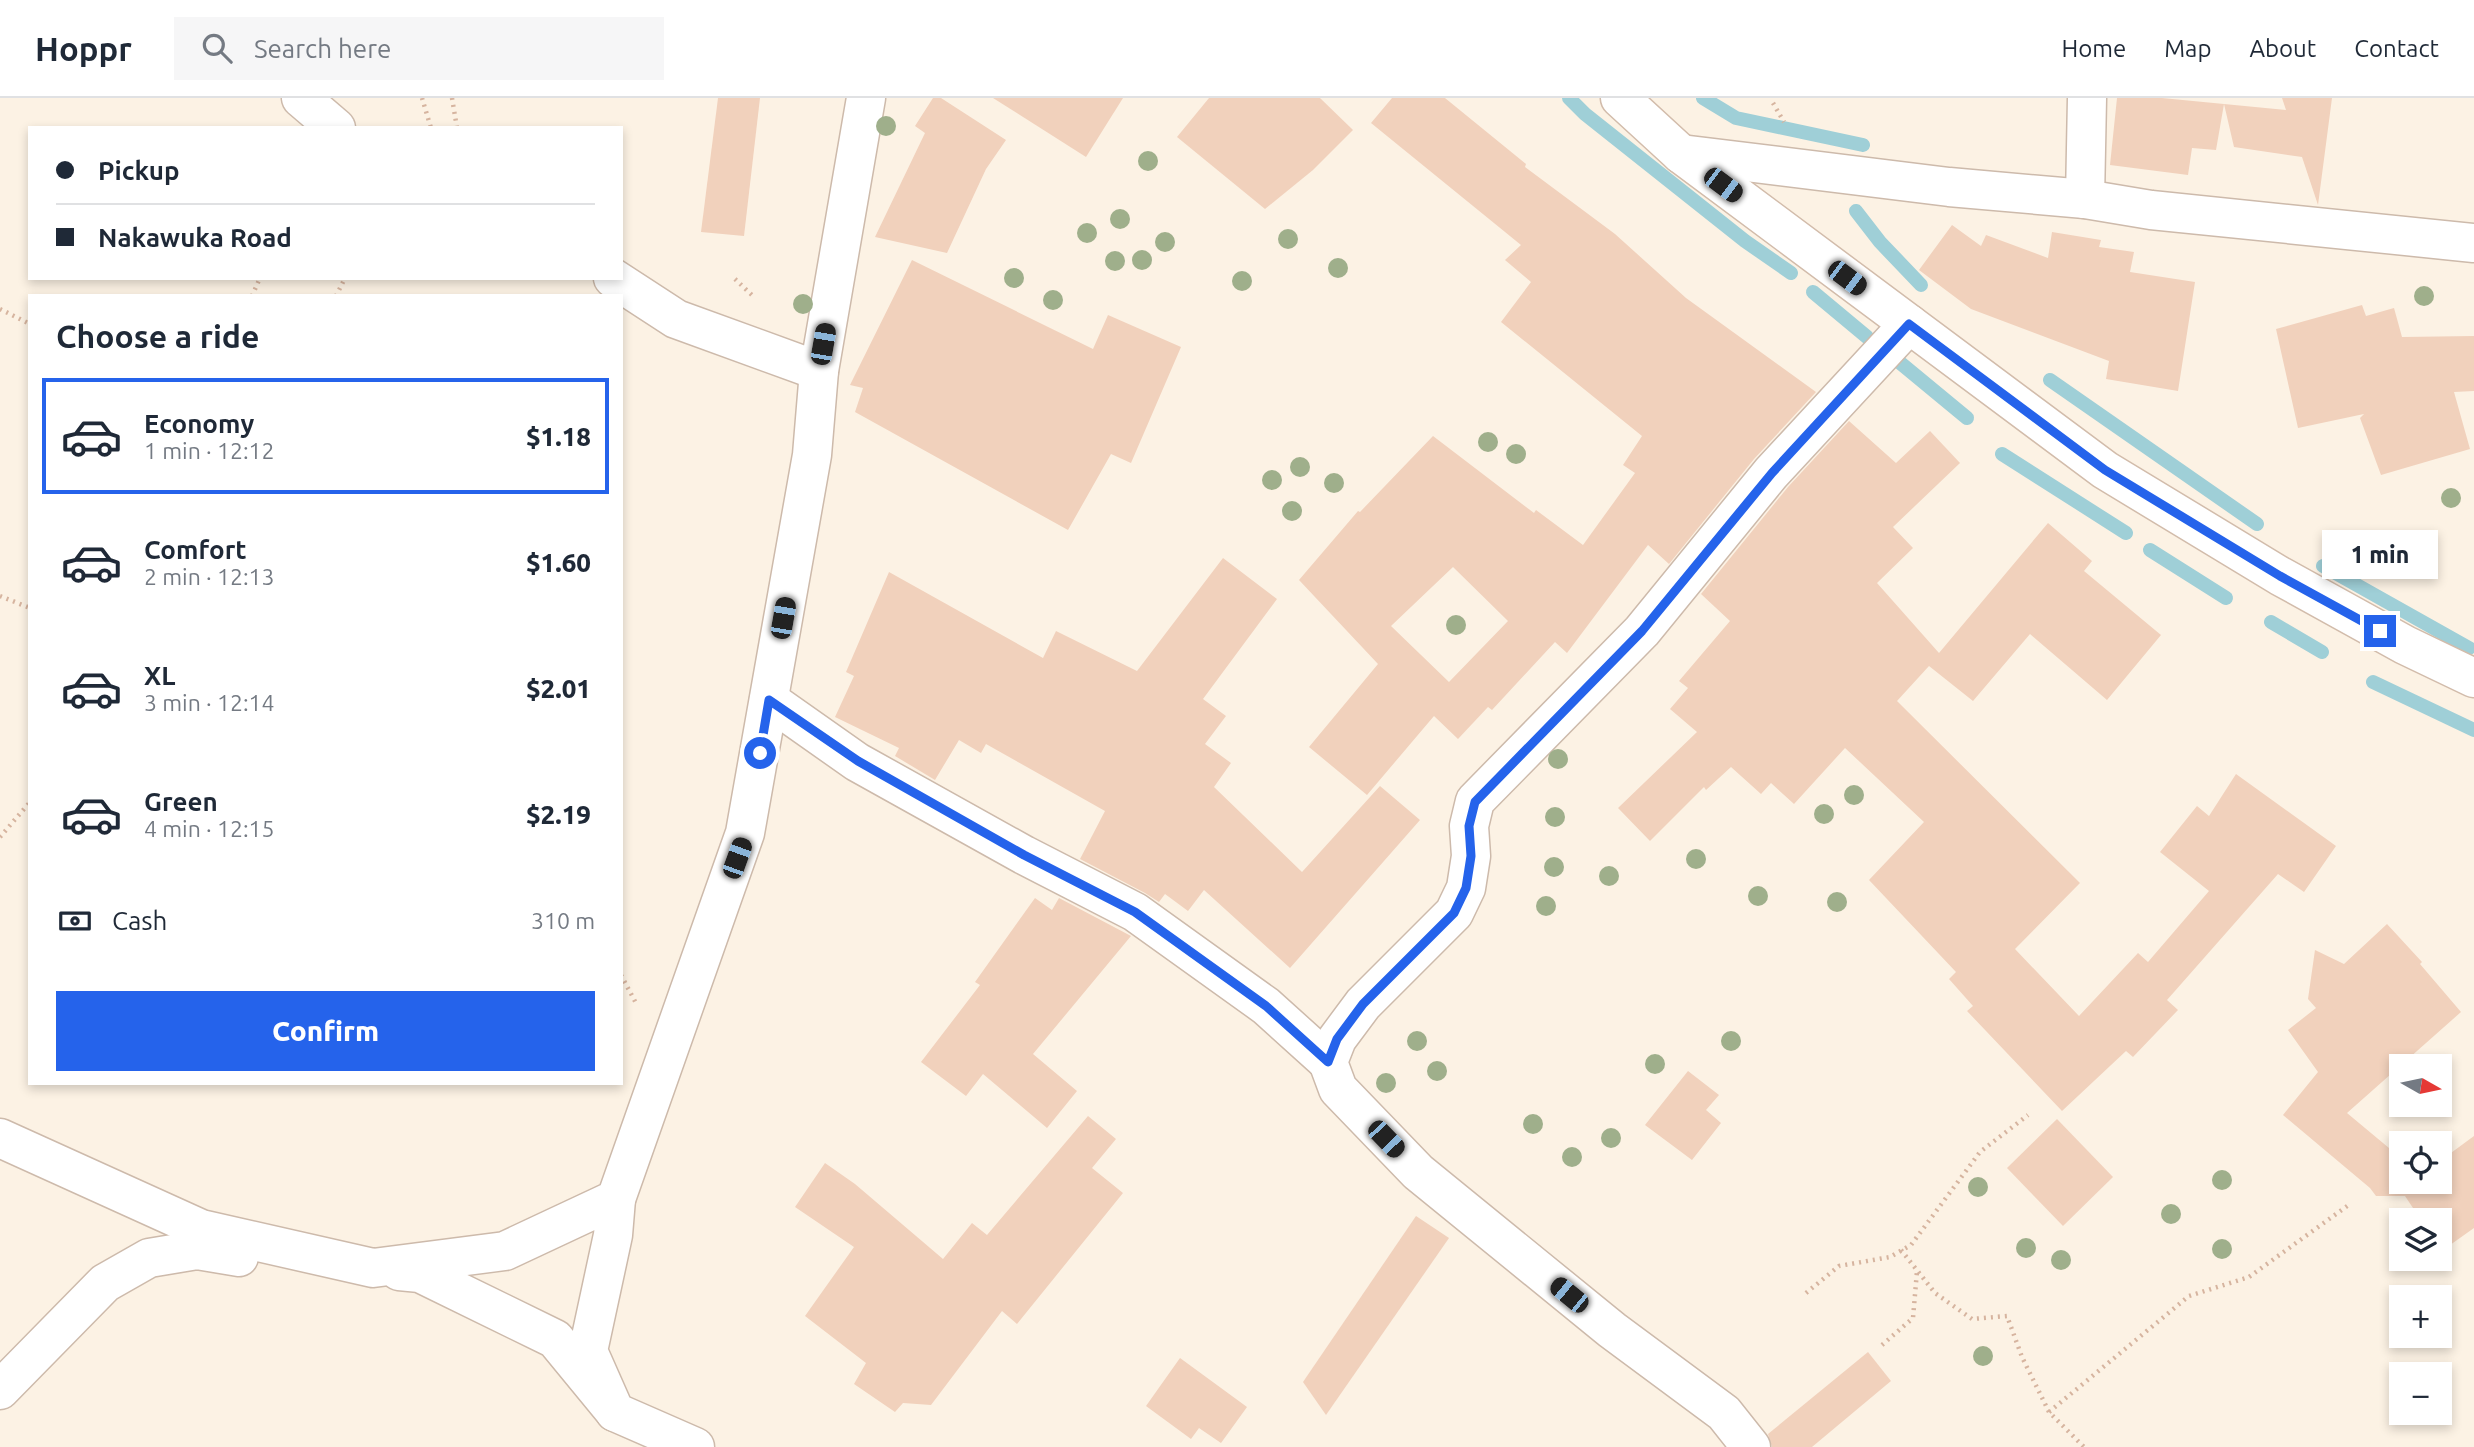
<!DOCTYPE html>
<html lang="en">
<head>
<meta charset="utf-8">
<style>
  :root { --surface:#fff; --page:#f6f6f7; --text:#1f2937; --muted:#747a83; --line:#e0e1e3; --accent:#2563eb }
  body { margin:0; font-family:Ubuntu,sans-serif; background:var(--page); color:var(--text); height:100vh; display:flex; flex-direction:column; font-size:26px; white-space:nowrap }
  * { box-sizing:border-box; margin:0 }
  p { font-size:23px; color:var(--muted) }
  .icon { flex:none; width:38px; height:38px; fill:none; stroke:currentColor; stroke-width:2; stroke-linecap:round; stroke-linejoin:round }
  .map { position:relative; flex:1; overflow:hidden }
  .side { position:absolute; left:28px; top:196px; width:595px; height:791px; display:flex; flex-direction:column; background:var(--surface); border-radius:0px; box-shadow:0 4px 10px #0003 }
  .side>* { flex:none }
  .hud { position:absolute; left:28px; top:28px; width:595px; height:154px; border-radius:0px; box-shadow:0 4px 10px #0003; display:grid; align-content:center; height:154px; padding:0 28px; background:var(--surface) }
  .needle { width:46px; rotate:99deg }
  .fabs { position:absolute; left:2389px; top:956px; display:grid; gap:14px }
  .fabs a { display:grid; place-items:center; width:63px; height:63px; border-radius:0px; background:var(--surface); box-shadow:0 4px 10px #0003; font-size:35px }
  .end { position:absolute; width:32px; height:32px; margin:-16px; border:9px solid #2563eb; background:#fff; box-shadow:0 0 0 4px #fff }
  .from { border-radius:50% }
  .bubble { position:absolute; height:49px; border-radius:0px; background:var(--surface); box-shadow:0 4px 10px #0003; font-size:23px; font-weight:800; line-height:49px; text-align:center }
  .car { position:absolute; width:21px; height:42px; margin:-21px -10px; border-radius:9px; box-shadow:0 0 5px 2px #0007; background:linear-gradient(#222 24%,#8ab4d8 0 40%,#222 0 76%,#8ab4d8 0 86%,#222 0) }
  .hud b { display:flex; align-items:center; gap:24px; height:66px; font-size:26px }
  .hud b+b { border-top:2px solid var(--line) }
  .hud i { width:18px; height:18px; background:var(--text) }
  ul { padding:0; list-style:none }
  li { display:flex; align-items:center; gap:21px; height:116px; margin:0 14px 10px; padding:0 14px; border:4px solid transparent; border-radius:0px }
  li div { flex:1 }
  li b { display:block; font-size:26px }
  li em { font-style:normal; font-weight:800 }
  li.on { border-color:var(--accent) }
  li>.icon { width:63px; height:63px; stroke-width:1.5 }
  h2 { padding:0 28px; font-size:32px; line-height:84px }
  .pay { display:flex; align-items:center; gap:18px; height:77px; padding:0 28px; font-size:26px }
  .pay p { margin-inline-start:auto }
  .primary-button { display:flex; gap:14px; margin-top:auto; padding:14px 28px }
  .primary-button a { flex:1; height:80px; border-radius:0px; background:var(--accent); color:#fff; font-size:28px; font-weight:800; line-height:80px; text-align:center }
  header { display:flex; align-items:center; gap:42px; box-sizing:border-box; height:98px; padding:0 35px; background:var(--surface); border-bottom:2px solid var(--line) }
  header strong { font-size:33px }
  nav { display:flex; gap:38px; margin-inline-start:auto; font-size:24px }
  .search { width:490px; height:63px; background:var(--page); display:flex; align-items:center; gap:18px; box-sizing:border-box; padding:0 24px; border-radius:0px; color:var(--muted); font-size:26px }
  .map>svg:first-child { display:block }
</style>
</head>
<body>
<header>
<strong>Hoppr</strong>
<div class="search"><svg class="icon" aria-label="search" viewBox="0 0 24 24"><circle cx="10" cy="10" r="6"/><path d="M15 15l6 6"/></svg>Search here</div>
<nav><a>Home</a><a>Map</a><a>About</a><a>Contact</a></nav>
</header>
<div class="map">
<svg width="2474" height="1349" viewBox="0 0 2474 1349">
  <rect width="100%" height="100%" fill="#fcf2e4"/>
  <g fill="none" stroke-linecap="round" stroke-linejoin="round">
    <!-- stream -->
    <g stroke="#9fcfd7" stroke-width="14">
      <polyline points="1569,0 1585,16 1745,143 1791,175"/>
      <polyline points="1703,0 1736,20 1863,47"/>
      <polyline points="1856,113 1880,144 1921,187"/>
      <polyline points="1813,194 1867,239"/>
      <polyline points="1898,263 1967,320"/>
      <polyline points="2050,282 2257,426"/>
      <polyline points="2002,356 2126,435"/>
      <polyline points="2150,452 2226,500"/>
      <polyline points="2323,468 2469,550"/>
      <polyline points="2271,524 2322,554"/>
      <polyline points="2373,584 2474,632"/>
    </g>
  </g>
  <!-- building -->
  <g fill="#f1d1bc" fill-rule="evenodd">
    <polygon points="718,0 760,0 744,138 701,134"/>
    <polygon points="933,0 941,0 1006,42 986,71 947,155 875,139 925,35 915,28"/>
    <polygon points="993,0 1123,0 1086,59"/>
    <polygon points="1209,0 1320,0 1353,32 1313,72 1265,111 1177,39"/>
    <path d="M1392,0h53l81,66 -1,3 90,67 71,64 130,94 -62,67 -85,105 -21,-19 -81,108 -12,-11 -63,68 -4,-3 -30,32 -24,-23 -67,79 -58,-48 69,-83 -79,-84 59,-69 2,1 73,-76 101,77 2,-3 47,35 52,-72 -12,-8 19,-29 -141,-114 30,-40 -26,-22 16,-15 -150,-122zM1453,469l55,54 -59,61 -58,-56z"/>
    <polygon points="2117,0 2162,0 2224,6 2216,52 2192,50 2188,77 2110,67"/>
    <polygon points="2282,0 2332,0 2318,107 2302,59 2234,49 2224,6 2286,12"/>
    <polygon points="1952,127 1981,148 1986,137 2048,160 2052,134 2101,142 2099,149 2134,154 2130,174 2195,184 2178,293 2106,281 2109,263 1971,211 1919,172"/>
    <polygon points="912,162 1093,251 1108,217 1181,249 1131,365 1111,356 1068,432 855,314 863,290 850,287"/>
    <polygon points="2362,207 2366,218 2394,210 2402,239 2474,238 2474,293 2454,294 2470,351 2381,377 2360,320 2364,316 2298,330 2276,231"/>
    <polygon points="1849,323 1896,365 1930,333 1960,365 1893,429 1913,450 1877,485 1939,555 2048,425 2092,463 2084,473 2161,537 2107,602 2030,536 1973,603 1929,568 1897,603 2080,785 2015,851 2079,918 2138,855 2148,864 2209,793 2160,754 2197,708 2209,718 2236,676 2336,748 2304,794 2278,776 2167,902 2178,912 2133,959 2126,953 2062,1013 1967,913 1973,908 1949,881 1956,874 1869,782 1924,724 1845,650 1794,706 1771,685 1761,696 1731,669 1706,692 1704,689 1650,743 1618,710 1697,634 1670,611 1688,590 1679,583 1730,523 1701,496 1788,389"/>
    <polygon points="1223,460 1277,501 1203,601 1226,618 1205,646 1231,665 1214,689 1302,774 1380,688 1420,722 1290,870 1204,792 1188,813 1165,796 1159,804 1145,795 1080,761 1105,713 986,646 981,655 959,642 935,682 895,658 899,650 835,619 854,578 846,574 889,474 1043,560 1056,533 1137,573"/>
    <polygon points="1035,800 1052,812 1059,800 1131,838 1033,956 1077,993 1047,1030 983,976 966,998 921,964 980,887 975,884"/>
    <polygon points="2387,826 2422,864 2420,866 2461,914 2347,1015 2401,1060 2401,1083 2440,1083 2440,1063 2474,1038 2474,1130 2443,1152 2440,1147 2440,1122 2421,1122 2405,1098 2376,1098 2370,1090 2283,1017 2318,974 2288,932 2316,910 2308,901 2315,852 2344,866"/>
    <polygon points="1688,973 1719,997 1706,1012 1721,1025 1692,1062 1645,1027"/>
    <polygon points="1088,1018 1116,1041 1092,1070 1123,1095 1017,1226 1002,1213 931,1307 903,1305 895,1314 854,1286 866,1265 805,1218 854,1149 795,1109 825,1065 855,1086 943,1161 972,1125 987,1137"/>
    <polygon points="2057,1021 2113,1079 2063,1128 2007,1070"/>
    <polygon points="1416,1118 1449,1140 1326,1317 1303,1284"/>
    <polygon points="1868,1254 1891,1283 1812,1349 1772,1349 1768,1336"/>
    <polygon points="1180,1260 1247,1309 1221,1345 1199,1330 1191,1341 1146,1308"/>
  </g>
  <g fill="none" stroke-linecap="round" stroke-linejoin="round">
    <!-- street casing -->
    <g stroke="#cdbaab" stroke-width="41">
      <g id="street">
        <polyline points="301,0 336,30"/>
        <polyline points="1681,56 1949,89 2085,101 2151,112 2474,145"/>
        <polyline points="2085,101 2087,0"/>
        <polyline points="613,180 676,221 819,273"/>
        <polyline points="769,602 857,664 1024,757 1135,814 1266,908 1328,964"/>
        <polyline points="0,1040 201,1131 373,1170 505,1153 616,1101 745,735 812,357 819,273 866,0"/>
        <polyline points="616,1101 613,1137 588,1253 615,1314 695,1349"/>
        <polyline points="399,1173 420,1175 555,1241 615,1314"/>
        <polyline points="0,1292 105,1185 149,1160 197,1152 239,1159"/>
        <polyline points="1751,1349 1724,1315 1612,1232 1418,1074 1338,991 1328,964 1337,941 1363,906 1454,815 1466,790 1471,758 1469,728 1475,703 1642,533 1771,375 1909,226"/>
      </g>
    </g>
    <!-- secondary casing -->
    <g stroke="#d2bcab" stroke-width="41">
      <polyline id="secondary" points="1620,0 1681,56 2105,372 2280,478 2405,547 2474,580"/>
    </g>
    <!-- path -->
    <g stroke="#d6b49f" stroke-width="4.5" stroke-dasharray="2 5" stroke-linecap="butt">
      <polyline points="422,0 431,30"/>
      <polyline points="452,0 457,30"/>
      <polyline points="1773,5 1784,24"/>
      <polyline points="735,181 755,200"/>
      <polyline points="252,198 260,180"/>
      <polyline points="336,198 345,180"/>
      <polyline points="0,211 30,226"/>
      <polyline points="0,498 30,510"/>
      <polyline points="0,739 30,704"/>
      <polyline points="621,877 637,907"/>
      <polyline points="1901,1152 1935,1195 1972,1221 2007,1218 2022,1259 2049,1314 2084,1349"/>
      <polyline points="1806,1195 1839,1168 1890,1159 1911,1147 1980,1054 2028,1017"/>
      <polyline points="1882,1247 1913,1220 1917,1173"/>
      <polyline points="2049,1314 2189,1198 2249,1179 2350,1106"/>
    </g>
    <!-- street -->
    <use href="#street" stroke="#fff" stroke-width="38"/>
    <!-- secondary -->
    <use href="#secondary" stroke="#fff" stroke-width="38"/>
  </g>
  <!-- trees -->
  <g fill="#9faf8b">
    <circle cx="886" cy="28" r="10"/>
    <circle cx="1148" cy="63" r="10"/>
    <circle cx="1120" cy="121" r="10"/>
    <circle cx="1087" cy="135" r="10"/>
    <circle cx="1288" cy="141" r="10"/>
    <circle cx="1165" cy="144" r="10"/>
    <circle cx="1142" cy="162" r="10"/>
    <circle cx="1115" cy="163" r="10"/>
    <circle cx="1338" cy="170" r="10"/>
    <circle cx="1014" cy="180" r="10"/>
    <circle cx="1242" cy="183" r="10"/>
    <circle cx="2424" cy="198" r="10"/>
    <circle cx="1053" cy="202" r="10"/>
    <circle cx="803" cy="206" r="10"/>
    <circle cx="1488" cy="344" r="10"/>
    <circle cx="1516" cy="356" r="10"/>
    <circle cx="1300" cy="369" r="10"/>
    <circle cx="1272" cy="382" r="10"/>
    <circle cx="1334" cy="385" r="10"/>
    <circle cx="2451" cy="400" r="10"/>
    <circle cx="1292" cy="413" r="10"/>
    <circle cx="1456" cy="527" r="10"/>
    <circle cx="1558" cy="661" r="10"/>
    <circle cx="1854" cy="697" r="10"/>
    <circle cx="1824" cy="716" r="10"/>
    <circle cx="1555" cy="719" r="10"/>
    <circle cx="1696" cy="761" r="10"/>
    <circle cx="1554" cy="769" r="10"/>
    <circle cx="1609" cy="778" r="10"/>
    <circle cx="1758" cy="798" r="10"/>
    <circle cx="1837" cy="804" r="10"/>
    <circle cx="1546" cy="808" r="10"/>
    <circle cx="1417" cy="943" r="10"/>
    <circle cx="1731" cy="943" r="10"/>
    <circle cx="1655" cy="966" r="10"/>
    <circle cx="1437" cy="973" r="10"/>
    <circle cx="1386" cy="985" r="10"/>
    <circle cx="1533" cy="1026" r="10"/>
    <circle cx="1611" cy="1040" r="10"/>
    <circle cx="1572" cy="1059" r="10"/>
    <circle cx="2222" cy="1082" r="10"/>
    <circle cx="1978" cy="1089" r="10"/>
    <circle cx="2171" cy="1116" r="10"/>
    <circle cx="2026" cy="1150" r="10"/>
    <circle cx="2222" cy="1151" r="10"/>
    <circle cx="2061" cy="1162" r="10"/>
    <circle cx="1983" cy="1258" r="10"/>
  </g>
  <g fill="none" stroke-linecap="round" stroke-linejoin="round">
    <!-- route -->
    <polyline stroke="#2563eb" stroke-width="9" points="760,655 769,602 858,663 1024,757 1135,814 1266,908 1328,964 1337,941 1363,906 1454,815 1466,790 1471,758 1469,728 1475,704 1642,533 1772,375 1909,226 2105,372 2280,478 2380,533"/>
  </g>
</svg>
<div class="fabs">
<a><svg class="needle" viewBox="-14 -14 28 28"><path d="M0-13l5 13h-10z" fill="#e53935"/><path d="M0 13l5-13h-10z" fill="#747a83"/></svg></a>
<a><svg class="icon" aria-label="locate" viewBox="0 0 24 24"><circle cx="12" cy="12" r="6"/><path d="M12 2v4M12 18v4M2 12h4M18 12h4"/></svg></a>
<a><svg class="icon" aria-label="layers" viewBox="0 0 24 24"><path d="M12 4l9 5-9 5-9-5zM3 14l9 5 9-5"/></svg></a>
<a>+</a>
<a>−</a>
</div>
<i class="end from" style="left:760px;top:655px"></i>
<i class="end" style="left:2380px;top:533px"></i>
<div class="bubble" style="left:2322px;top:432px;width:116px">1 min</div>
<i class="car" style="left:1723px;top:87px;rotate:127deg"></i>
<i class="car" style="left:1847px;top:180px;rotate:127deg"></i>
<i class="car" style="left:823px;top:246px;rotate:10deg"></i>
<i class="car" style="left:783px;top:520px;rotate:10deg"></i>
<i class="car" style="left:737px;top:760px;rotate:20deg"></i>
<i class="car" style="left:1386px;top:1041px;rotate:136deg"></i>
<i class="car" style="left:1569px;top:1197px;rotate:309deg"></i>
<div class="hud">
<b><i class="from"></i>Pickup</b>
<b><i></i>Nakawuka Road</b>
</div>
<section class="side">
<h2>Choose a ride</h2>
<ul>
<li class="on"><svg class="icon" aria-label="car" viewBox="0 0 24 24"><path d="M5 17H2v-5l4-1 3-4h7l3 4 3 1v5h-3M9 17h6M6 11h13"/><circle cx="7" cy="17" r="2"/><circle cx="17" cy="17" r="2"/></svg><div><b>Economy</b><p>1 min · 12:12</p></div><em>$1.18</em></li>
<li><svg class="icon" aria-label="car" viewBox="0 0 24 24"><path d="M5 17H2v-5l4-1 3-4h7l3 4 3 1v5h-3M9 17h6M6 11h13"/><circle cx="7" cy="17" r="2"/><circle cx="17" cy="17" r="2"/></svg><div><b>Comfort</b><p>2 min · 12:13</p></div><em>$1.60</em></li>
<li><svg class="icon" aria-label="car" viewBox="0 0 24 24"><path d="M5 17H2v-5l4-1 3-4h7l3 4 3 1v5h-3M9 17h6M6 11h13"/><circle cx="7" cy="17" r="2"/><circle cx="17" cy="17" r="2"/></svg><div><b>XL</b><p>3 min · 12:14</p></div><em>$2.01</em></li>
<li><svg class="icon" aria-label="car" viewBox="0 0 24 24"><path d="M5 17H2v-5l4-1 3-4h7l3 4 3 1v5h-3M9 17h6M6 11h13"/><circle cx="7" cy="17" r="2"/><circle cx="17" cy="17" r="2"/></svg><div><b>Green</b><p>4 min · 12:15</p></div><em>$2.19</em></li>
</ul>
<div class="pay"><svg class="icon" aria-label="cash" viewBox="0 0 24 24"><path d="M3 7h18v10H3z"/><circle cx="12" cy="12" r="2"/></svg>Cash<p>310 m</p></div>
<div class="primary-button"><a>Confirm</a></div>
</section>
</div>
</body>
</html>
